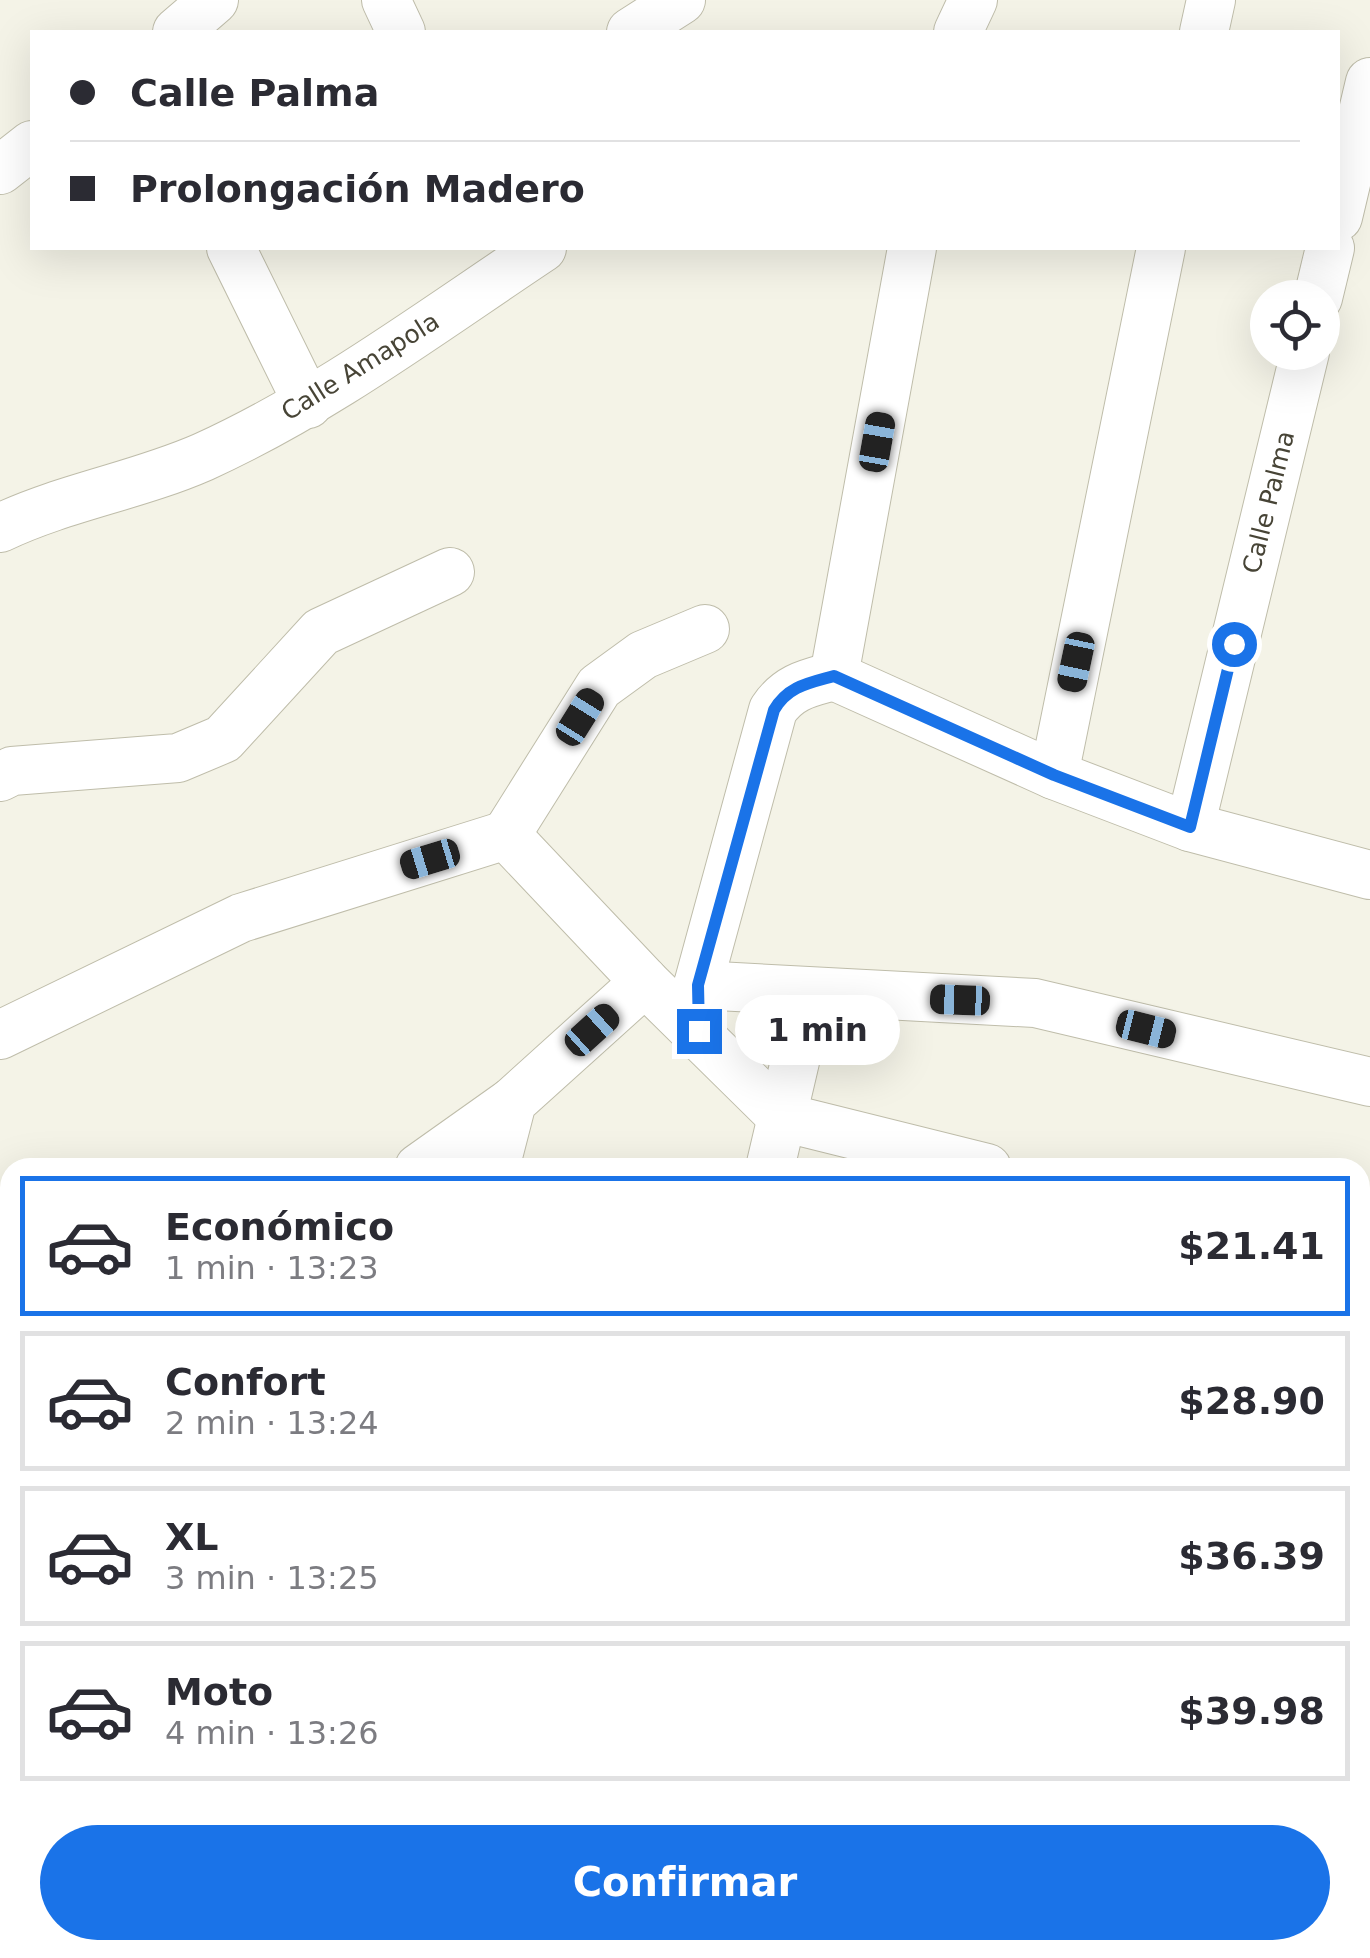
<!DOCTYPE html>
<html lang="es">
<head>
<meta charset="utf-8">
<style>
  :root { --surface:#fff; --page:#f2f2f3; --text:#2b2b33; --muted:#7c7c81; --line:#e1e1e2; --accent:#1a73e8 }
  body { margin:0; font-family:"DejaVu Sans",sans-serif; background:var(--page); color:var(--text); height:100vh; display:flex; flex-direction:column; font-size:38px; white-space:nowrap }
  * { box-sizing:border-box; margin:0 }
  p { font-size:32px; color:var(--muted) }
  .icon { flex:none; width:55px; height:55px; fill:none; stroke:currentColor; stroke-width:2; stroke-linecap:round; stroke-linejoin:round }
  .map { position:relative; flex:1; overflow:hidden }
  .side { position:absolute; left:0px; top:1158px; width:1370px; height:802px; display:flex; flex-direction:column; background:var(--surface); border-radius:30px 30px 0 0; box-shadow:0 10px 40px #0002 }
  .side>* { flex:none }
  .guide { position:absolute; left:30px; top:30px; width:1310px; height:220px; border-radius:0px; box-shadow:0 10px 40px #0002; display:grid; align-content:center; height:220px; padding:0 40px; background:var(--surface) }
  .controls { position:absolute; left:1250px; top:280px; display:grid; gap:20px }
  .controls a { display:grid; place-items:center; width:90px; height:90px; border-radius:50%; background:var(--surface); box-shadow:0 10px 40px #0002; font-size:50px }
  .end { position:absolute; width:45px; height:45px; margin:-22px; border:12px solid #1a73e8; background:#fff; box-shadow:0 0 0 5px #fff }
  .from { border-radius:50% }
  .bubble { position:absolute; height:70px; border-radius:35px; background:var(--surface); box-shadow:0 10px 40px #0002; font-size:32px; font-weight:700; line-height:70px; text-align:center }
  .car { position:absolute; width:30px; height:60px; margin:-30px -15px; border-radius:12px; box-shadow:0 0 8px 2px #0007; background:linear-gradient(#222 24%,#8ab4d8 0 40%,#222 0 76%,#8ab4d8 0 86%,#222 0) }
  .guide b { display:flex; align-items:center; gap:35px; height:95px; font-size:38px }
  .guide b+b { border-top:2px solid var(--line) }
  .guide i { width:25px; height:25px; background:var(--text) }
  ul { padding:18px 0 0; list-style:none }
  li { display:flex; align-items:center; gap:30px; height:140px; margin:0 20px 15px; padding:0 20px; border:5px solid var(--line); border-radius:0px }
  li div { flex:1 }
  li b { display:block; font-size:38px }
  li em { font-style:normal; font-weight:700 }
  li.on { border-color:var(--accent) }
  li>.icon { width:90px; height:90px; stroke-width:1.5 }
  .action { display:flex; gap:20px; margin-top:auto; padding:20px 40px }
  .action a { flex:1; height:115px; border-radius:60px; background:var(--accent); color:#fff; font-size:40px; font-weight:700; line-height:115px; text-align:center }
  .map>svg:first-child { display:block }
</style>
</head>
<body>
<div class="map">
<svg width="1370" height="1958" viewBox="0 0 1370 1958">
  <rect width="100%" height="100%" fill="#f4f3e7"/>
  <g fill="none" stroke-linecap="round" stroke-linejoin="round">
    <!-- minor casing -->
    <g stroke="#bfbdaa" stroke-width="50">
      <g id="minor">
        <polyline points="386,0 401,32"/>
        <polyline points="177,32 214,0"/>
        <polyline points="631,32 681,0"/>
        <polyline points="958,32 973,0"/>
        <polyline points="1204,32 1211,0"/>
        <polyline points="0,170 32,145"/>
        <polyline points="1338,217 1370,82"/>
        <polyline points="231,248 308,404"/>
        <polyline points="1318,298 1330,248"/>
        <path d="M0,528c65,-31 137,-42 203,-71 121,-55 229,-136 339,-209"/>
        <polyline points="834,676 1054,775 1190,827 1370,875"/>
        <polyline points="834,676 912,248"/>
        <polyline points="1054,775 1161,248"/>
        <polyline points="0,777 12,771 178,758 223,739 321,632 450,572"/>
        <polyline points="1190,827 1305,352"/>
        <polyline points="506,835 599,687 643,655 705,629"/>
        <polyline points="698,985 1035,1003 1370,1082"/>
        <path d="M698,1013v-28l75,-275c16,-24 36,-27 61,-34"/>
        <polyline points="0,1035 241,918 506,835 645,982 782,1117 987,1168"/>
        <polyline points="419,1168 512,1102"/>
        <polyline points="495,1168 512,1102 645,982"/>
        <polyline points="770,1168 811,993"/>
        <polyline points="1360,1259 1370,1261"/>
        <polyline points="1360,1481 1370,1463"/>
        <polyline points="0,1685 10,1689"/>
        <polyline points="0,1876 10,1879"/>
        <polyline points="640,1950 659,1958"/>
        <polyline points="512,1958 513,1950"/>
        <polyline points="1058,1958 1064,1950"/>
      </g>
    </g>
    <!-- minor -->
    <use href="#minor" stroke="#fff" stroke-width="48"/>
  </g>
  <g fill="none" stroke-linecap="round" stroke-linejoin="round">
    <!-- route -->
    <path stroke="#1a73e8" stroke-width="12" d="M699,1031l-1,-46 76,-275c14,-24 35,-27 60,-34l220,99 136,52 44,-183"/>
  </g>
  <g text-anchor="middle" stroke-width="9" stroke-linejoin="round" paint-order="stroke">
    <!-- street labels -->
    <g font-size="25" fill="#474436" stroke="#fff">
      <text transform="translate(360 366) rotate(-32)" y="9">Calle Amapola</text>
      <text transform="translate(1268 502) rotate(-76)" y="9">Calle Palma</text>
    </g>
  </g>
</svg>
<div class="controls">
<a><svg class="icon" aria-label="locate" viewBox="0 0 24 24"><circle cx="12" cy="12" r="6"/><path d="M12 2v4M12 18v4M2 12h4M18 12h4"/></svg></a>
</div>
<i class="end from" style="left:1234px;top:644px"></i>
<i class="end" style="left:699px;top:1031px"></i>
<div class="bubble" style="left:735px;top:995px;width:165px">1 min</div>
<i class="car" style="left:877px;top:442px;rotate:10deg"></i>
<i class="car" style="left:1076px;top:662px;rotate:192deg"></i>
<i class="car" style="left:580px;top:717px;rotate:32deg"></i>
<i class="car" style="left:430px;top:859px;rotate:253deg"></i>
<i class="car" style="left:960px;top:1000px;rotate:272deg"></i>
<i class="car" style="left:1146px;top:1029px;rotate:104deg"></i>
<i class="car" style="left:592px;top:1030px;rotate:48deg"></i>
<div class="guide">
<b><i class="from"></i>Calle Palma</b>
<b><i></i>Prolongación Madero</b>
</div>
<section class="side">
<ul>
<li class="on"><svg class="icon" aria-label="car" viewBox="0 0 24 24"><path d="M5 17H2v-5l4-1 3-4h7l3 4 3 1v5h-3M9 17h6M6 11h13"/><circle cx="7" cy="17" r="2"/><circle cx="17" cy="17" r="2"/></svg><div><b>Económico</b><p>1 min · 13:23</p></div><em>$21.41</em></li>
<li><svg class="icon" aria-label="car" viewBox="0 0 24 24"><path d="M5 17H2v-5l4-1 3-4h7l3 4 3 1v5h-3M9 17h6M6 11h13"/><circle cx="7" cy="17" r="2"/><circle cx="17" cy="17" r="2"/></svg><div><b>Confort</b><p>2 min · 13:24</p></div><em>$28.90</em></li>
<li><svg class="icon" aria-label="car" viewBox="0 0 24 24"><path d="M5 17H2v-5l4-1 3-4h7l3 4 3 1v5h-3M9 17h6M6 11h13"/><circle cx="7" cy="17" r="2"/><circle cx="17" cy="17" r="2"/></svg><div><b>XL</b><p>3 min · 13:25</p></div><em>$36.39</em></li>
<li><svg class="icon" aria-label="car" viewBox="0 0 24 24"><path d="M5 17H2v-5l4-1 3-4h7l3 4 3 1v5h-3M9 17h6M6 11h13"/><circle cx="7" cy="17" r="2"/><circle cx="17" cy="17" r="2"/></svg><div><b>Moto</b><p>4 min · 13:26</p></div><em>$39.98</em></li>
</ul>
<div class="action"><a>Confirmar</a></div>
</section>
</div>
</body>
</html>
